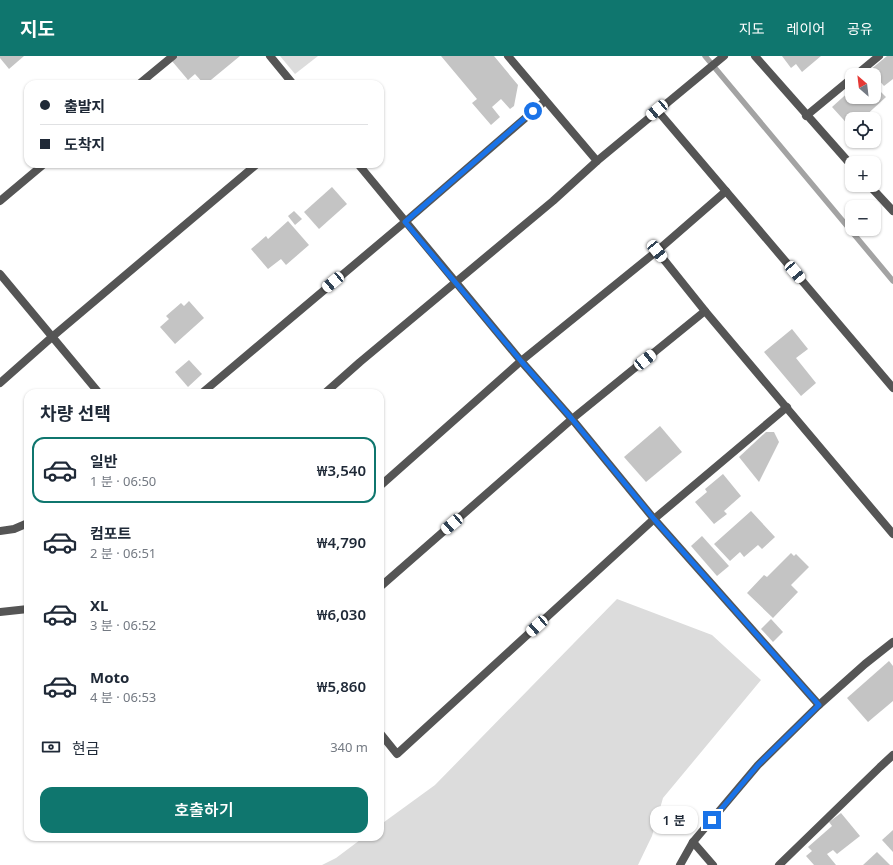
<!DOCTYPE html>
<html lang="ko">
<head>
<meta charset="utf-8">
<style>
  :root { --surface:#fff; --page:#f2f2f3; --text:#1f2937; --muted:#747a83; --line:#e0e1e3; --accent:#0f766e }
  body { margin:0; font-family:"Noto Sans","Noto Sans KR",sans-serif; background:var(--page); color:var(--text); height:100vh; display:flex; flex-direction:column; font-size:15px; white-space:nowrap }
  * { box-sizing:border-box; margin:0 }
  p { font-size:13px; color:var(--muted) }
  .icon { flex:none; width:22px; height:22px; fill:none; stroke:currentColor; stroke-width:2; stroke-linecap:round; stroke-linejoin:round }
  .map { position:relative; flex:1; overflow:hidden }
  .panel { position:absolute; left:24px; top:333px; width:360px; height:452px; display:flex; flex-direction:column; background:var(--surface); border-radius:12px; box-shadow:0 1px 3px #0004 }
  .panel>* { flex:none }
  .banner { position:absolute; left:24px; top:24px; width:360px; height:88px; border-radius:12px; box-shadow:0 1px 3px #0004; display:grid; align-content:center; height:88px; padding:0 16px; background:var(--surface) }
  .needle { width:26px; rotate:332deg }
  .controls { position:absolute; left:845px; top:12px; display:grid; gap:8px }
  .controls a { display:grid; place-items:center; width:36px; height:36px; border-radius:8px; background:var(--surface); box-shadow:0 1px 3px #0004; font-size:20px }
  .end { position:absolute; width:18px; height:18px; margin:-9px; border:5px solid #1a73e8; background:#fff; box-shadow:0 0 0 2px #fff }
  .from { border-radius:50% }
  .bubble { position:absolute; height:28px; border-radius:12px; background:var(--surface); box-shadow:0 1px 3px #0004; font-size:13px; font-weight:600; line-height:28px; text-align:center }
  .car { position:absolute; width:12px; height:24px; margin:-12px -6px; border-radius:5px; box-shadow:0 0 3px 1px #0007; background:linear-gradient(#fff 24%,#345 0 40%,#fff 0 76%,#345 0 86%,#fff 0) }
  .banner b { display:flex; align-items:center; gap:14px; height:38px; font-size:15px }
  .banner b+b { border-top:1px solid var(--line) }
  .banner i { width:10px; height:10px; background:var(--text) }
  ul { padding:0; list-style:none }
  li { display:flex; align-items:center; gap:12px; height:66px; margin:0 8px 6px; padding:0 8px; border:2px solid transparent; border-radius:12px }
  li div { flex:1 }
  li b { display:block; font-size:15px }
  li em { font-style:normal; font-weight:600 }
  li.active { border-color:var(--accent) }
  li>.icon { width:36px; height:36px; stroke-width:1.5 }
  h2 { padding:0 16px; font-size:18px; line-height:48px }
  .pay { display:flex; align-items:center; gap:10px; height:44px; padding:0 16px; font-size:15px }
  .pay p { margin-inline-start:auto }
  .button { display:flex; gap:8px; margin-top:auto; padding:8px 16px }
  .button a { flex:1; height:46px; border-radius:12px; background:var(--accent); color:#fff; font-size:16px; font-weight:600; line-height:46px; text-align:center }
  header { display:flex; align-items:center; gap:24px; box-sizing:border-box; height:56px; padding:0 20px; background:var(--accent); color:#fff }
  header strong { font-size:19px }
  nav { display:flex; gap:22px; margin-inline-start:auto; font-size:14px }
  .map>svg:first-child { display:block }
</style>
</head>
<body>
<header>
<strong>지도</strong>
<nav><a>지도</a><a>레이어</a><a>공유</a></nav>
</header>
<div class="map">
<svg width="893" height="809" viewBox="0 0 893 809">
  <rect width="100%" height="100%" fill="#fff"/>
  <!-- green -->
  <g fill="#dcdcdc">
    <polygon points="280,0 318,0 295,18"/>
    <polygon points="617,543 712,579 761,624 663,742 652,780 638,809 322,809 336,802 364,781 380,781 380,769 435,729"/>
  </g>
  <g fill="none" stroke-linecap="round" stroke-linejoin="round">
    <!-- stream -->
    <polyline stroke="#a3a3a3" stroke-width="5.5" points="705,0 893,225"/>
  </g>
  <!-- building -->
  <g fill="#c4c4c4">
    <polygon points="0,0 24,0 9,13 0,2"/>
    <polygon points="178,0 240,0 206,28 204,28 195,18 188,24 172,5"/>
    <polygon points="441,0 494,0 518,29 514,50 510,53 501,43 492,51 500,61 491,69 472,47 477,43"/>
    <polygon points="782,0 821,0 802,16 796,8 791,12"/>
    <polygon points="887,0 893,0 893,23 884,30 870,14"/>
    <polygon points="874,29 886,41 862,63 852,63 852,73 832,51 852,33 852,41 874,41"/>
    <polygon points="332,131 347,148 319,173 304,156"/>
    <polygon points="294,155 302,163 295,169 288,160"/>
    <polygon points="288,165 309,189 286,209 281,203 268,213 251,193 266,180 268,183"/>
    <polygon points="189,245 204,262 175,288 160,271 169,263 166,260 181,247 184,250"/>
    <polygon points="792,273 808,293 796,302 816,327 801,340 764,296"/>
    <polygon points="189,304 202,318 188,331 175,316"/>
    <polygon points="660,370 682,396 646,426 624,401"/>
    <polygon points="766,376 774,376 779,386 759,426 739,401"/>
    <polygon points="723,418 741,440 724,455 727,458 714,468 695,446 707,436 705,433"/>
    <polygon points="751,455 775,481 762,493 758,489 744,501 740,496 730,505 714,488"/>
    <polygon points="702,480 729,510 717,520 691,490"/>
    <polygon points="791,497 794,500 796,498 809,511 791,529 798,536 773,562 747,537 764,519 767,521"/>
    <polygon points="771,563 783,576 773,586 761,573"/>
    <polygon points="889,605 893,610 893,645 868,666 847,642"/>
    <polygon points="841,757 860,780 837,798 833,794 827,798 836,809 814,809 806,800 812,795 808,791 832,770 829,766"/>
    <polygon points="893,774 893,796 882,784"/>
    <polygon points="877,796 890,809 863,809"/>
  </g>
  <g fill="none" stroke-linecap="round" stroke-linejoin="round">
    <!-- minor -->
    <g stroke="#555" stroke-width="8">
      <polyline points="270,0 293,28"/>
      <polyline points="508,0 597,105"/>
      <polyline points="755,0 852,110"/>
      <polyline points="856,19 879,0"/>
      <polyline points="139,28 173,0"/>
      <polyline points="657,54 893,332"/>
      <polyline points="806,60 852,22"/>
      <polyline points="358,108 521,305 572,363 654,463 819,649"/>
      <polyline points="869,129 893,155"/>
      <polyline points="0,145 44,108"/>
      <polyline points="657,195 726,135"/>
      <polyline points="0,218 99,337"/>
      <polyline points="0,327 52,281 257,108"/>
      <polyline points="202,337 405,166 545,45"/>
      <polyline points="325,337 360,306 553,145 597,105 724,0"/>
      <polyline points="380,430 521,305 657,195 705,255 893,478"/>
      <polyline points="0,475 14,473 28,467"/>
      <polyline points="380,531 572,363 705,255"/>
      <polyline points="0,556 28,553"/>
      <polyline points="380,677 397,698 654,463 787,351"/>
      <polyline points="693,786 713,809"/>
      <polyline points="680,809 693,786 758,709 819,649 865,608 893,586"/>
      <polyline points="779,809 880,711 893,699"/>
    </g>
  </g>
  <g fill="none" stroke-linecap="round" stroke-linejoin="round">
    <!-- route -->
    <polyline stroke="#1a73e8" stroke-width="5" points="533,55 405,166 521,305 572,363 654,463 819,649 758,709 712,764"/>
  </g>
</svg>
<div class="controls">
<a><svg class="needle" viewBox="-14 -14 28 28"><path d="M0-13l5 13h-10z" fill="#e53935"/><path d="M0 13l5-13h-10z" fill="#747a83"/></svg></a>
<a><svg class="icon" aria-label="locate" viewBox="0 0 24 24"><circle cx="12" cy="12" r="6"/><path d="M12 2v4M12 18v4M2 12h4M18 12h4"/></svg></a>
<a>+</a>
<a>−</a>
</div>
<i class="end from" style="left:533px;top:55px"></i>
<i class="end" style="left:712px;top:764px"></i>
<div class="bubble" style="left:650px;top:750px;width:48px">1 분</div>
<i class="car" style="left:657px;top:54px;rotate:230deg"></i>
<i class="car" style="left:657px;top:195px;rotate:141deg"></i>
<i class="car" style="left:795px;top:216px;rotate:140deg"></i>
<i class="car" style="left:333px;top:226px;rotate:230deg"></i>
<i class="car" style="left:645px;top:304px;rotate:51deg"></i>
<i class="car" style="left:452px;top:468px;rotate:229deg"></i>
<i class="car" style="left:537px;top:570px;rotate:228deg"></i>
<div class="banner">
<b><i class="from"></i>출발지</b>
<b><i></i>도착지</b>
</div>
<section class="panel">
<h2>차량 선택</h2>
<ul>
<li class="active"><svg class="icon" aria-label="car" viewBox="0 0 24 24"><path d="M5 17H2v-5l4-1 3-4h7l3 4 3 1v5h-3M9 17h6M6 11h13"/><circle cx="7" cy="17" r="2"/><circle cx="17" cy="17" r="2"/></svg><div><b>일반</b><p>1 분 · 06:50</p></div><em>₩3,540</em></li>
<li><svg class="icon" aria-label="car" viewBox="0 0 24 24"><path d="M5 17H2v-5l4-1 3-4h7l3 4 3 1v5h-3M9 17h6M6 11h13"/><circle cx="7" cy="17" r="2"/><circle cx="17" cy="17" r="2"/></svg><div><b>컴포트</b><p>2 분 · 06:51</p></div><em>₩4,790</em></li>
<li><svg class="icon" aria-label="car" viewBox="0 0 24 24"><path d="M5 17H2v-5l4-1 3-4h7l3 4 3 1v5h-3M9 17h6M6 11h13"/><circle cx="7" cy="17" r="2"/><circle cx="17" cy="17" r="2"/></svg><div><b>XL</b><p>3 분 · 06:52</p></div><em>₩6,030</em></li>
<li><svg class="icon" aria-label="car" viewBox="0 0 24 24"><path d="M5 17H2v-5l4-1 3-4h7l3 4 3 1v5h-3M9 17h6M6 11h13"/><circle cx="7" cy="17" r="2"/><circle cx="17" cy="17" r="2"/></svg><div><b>Moto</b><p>4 분 · 06:53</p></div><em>₩5,860</em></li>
</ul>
<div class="pay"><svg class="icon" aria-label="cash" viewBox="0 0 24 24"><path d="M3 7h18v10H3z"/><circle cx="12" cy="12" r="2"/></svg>현금<p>340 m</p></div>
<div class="button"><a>호출하기</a></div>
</section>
</div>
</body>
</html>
